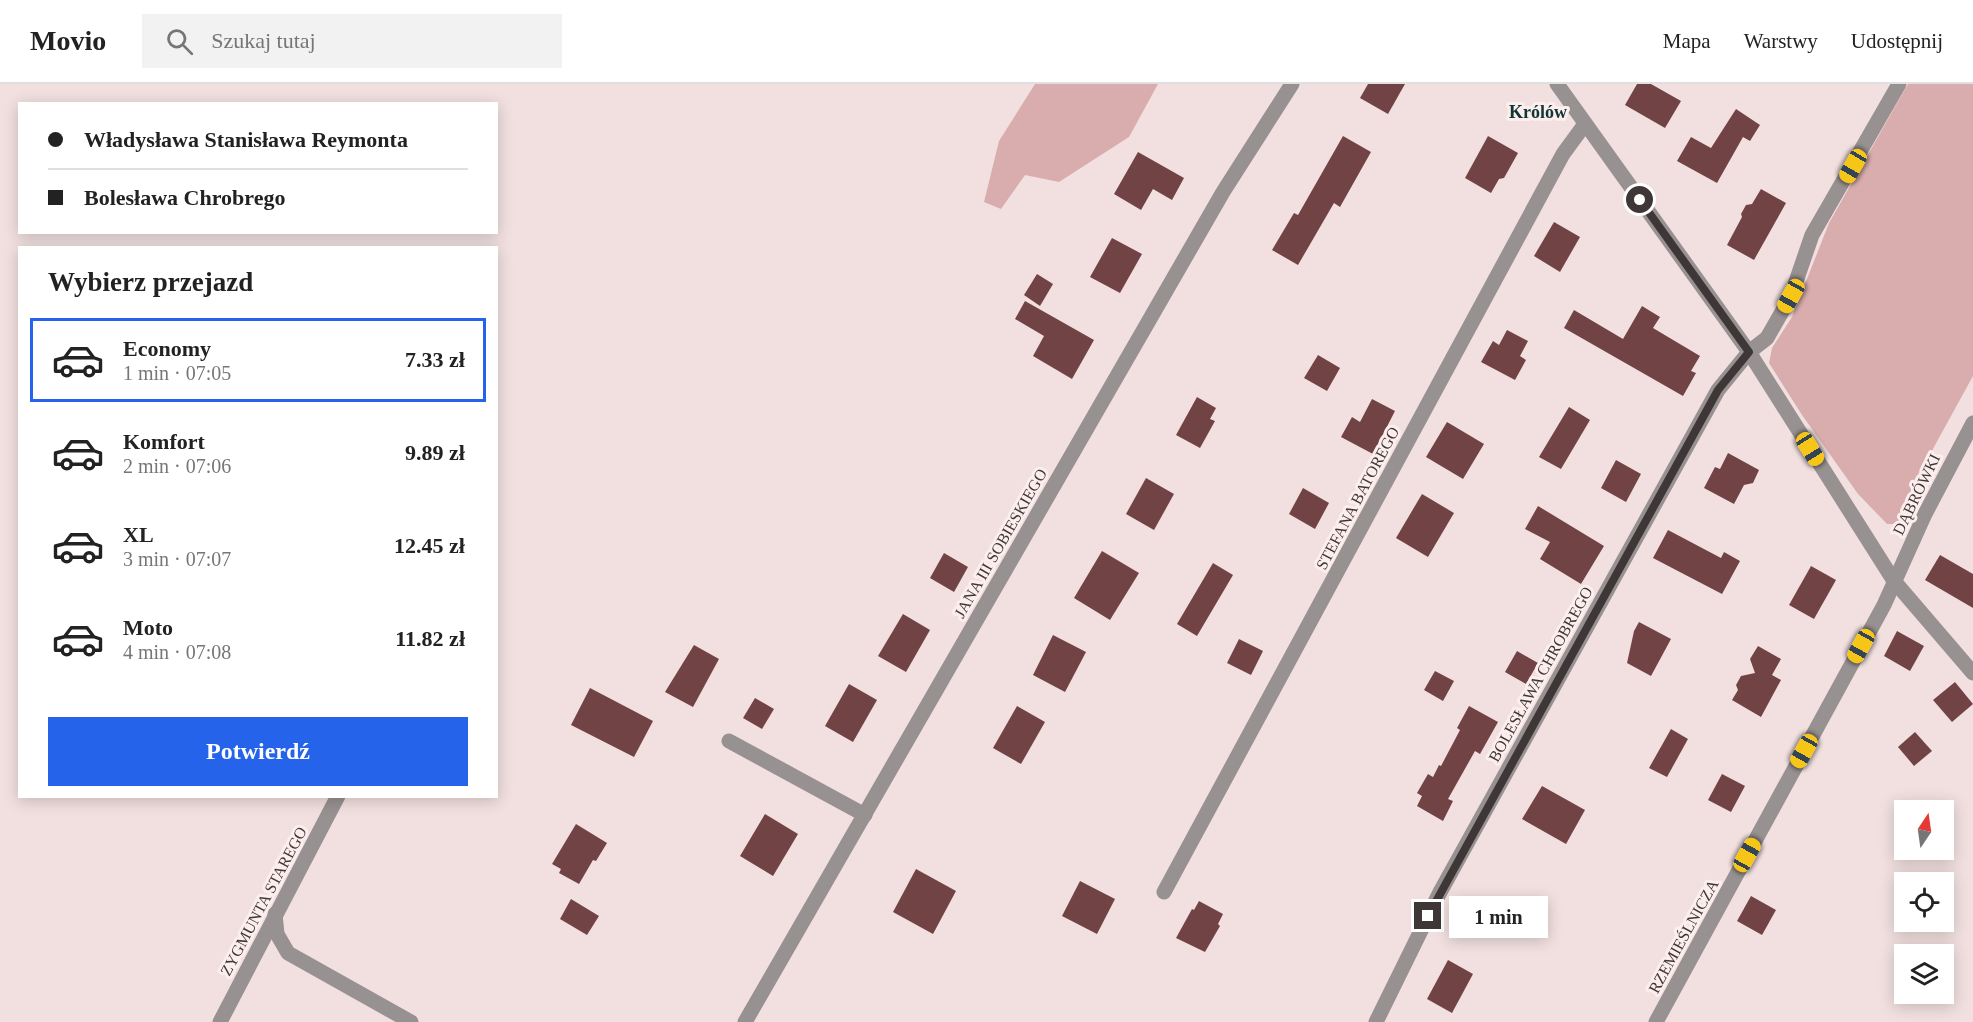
<!DOCTYPE html>
<html lang="pl">
<head>
<meta charset="utf-8">
<style>
  :root { --surface:#fff; --page:#f2f2f2; --text:#222; --muted:#767676; --line:#e0e0e0; --accent:#2563eb }
  body { margin:0; font-family:"Times New Roman",serif; background:var(--page); color:var(--text); height:100vh; display:flex; flex-direction:column; font-size:22px; white-space:nowrap }
  * { box-sizing:border-box; margin:0 }
  p { font-size:20px; color:var(--muted) }
  .icon { flex:none; width:33px; height:33px; fill:none; stroke:currentColor; stroke-width:2; stroke-linecap:round; stroke-linejoin:round }
  .map { position:relative; flex:1; overflow:hidden }
  .drawer { position:absolute; left:18px; top:162px; width:480px; height:552px; display:flex; flex-direction:column; background:var(--surface); border-radius:0px; box-shadow:0 3px 15px #0003 }
  .drawer>* { flex:none }
  .guide { position:absolute; left:18px; top:18px; width:480px; height:132px; border-radius:0px; box-shadow:0 3px 15px #0003; display:grid; align-content:center; height:132px; padding:0 30px; background:var(--surface) }
  .needle { width:39px; rotate:13deg }
  .buttons { position:absolute; left:1894px; top:716px; display:grid; gap:12px }
  .buttons a { display:grid; place-items:center; width:60px; height:60px; border-radius:0px; background:var(--surface); box-shadow:0 3px 15px #0003; font-size:30px }
  .end { position:absolute; width:27px; height:27px; margin:-14px; border:8px solid #3f3737; background:#fff; box-shadow:0 0 0 3px #fff }
  .from { border-radius:50% }
  .bubble { position:absolute; height:42px; border-radius:0px; background:var(--surface); box-shadow:0 3px 15px #0003; font-size:20px; font-weight:600; line-height:42px; text-align:center }
  .car { position:absolute; width:18px; height:36px; margin:-18px -9px; border-radius:8px; box-shadow:0 0 4px 2px #0007; background:linear-gradient(#f5c518 24%,#345 0 40%,#f5c518 0 76%,#345 0 86%,#f5c518 0) }
  .guide b { display:flex; align-items:center; gap:21px; height:57px; font-size:22px }
  .guide b+b { border-top:2px solid var(--line) }
  .guide i { width:15px; height:15px; background:var(--text) }
  ul { padding:0; list-style:none }
  li { display:flex; align-items:center; gap:18px; height:84px; margin:0 12px 9px; padding:0 18px; border:3px solid transparent; border-radius:0px }
  li div { flex:1 }
  li b { display:block; font-size:22px }
  li em { font-style:normal; font-weight:600 }
  li.current { border-color:var(--accent) }
  li>.icon { width:54px; height:54px; stroke-width:1.5 }
  h2 { padding:0 30px; font-size:27px; line-height:72px }
  .primary-button { display:flex; gap:12px; margin-top:auto; padding:12px 30px }
  .primary-button a { flex:1; height:69px; border-radius:0px; background:var(--accent); color:#fff; font-size:24px; font-weight:600; line-height:69px; text-align:center }
  header { display:flex; align-items:center; gap:36px; box-sizing:border-box; height:84px; padding:0 30px; background:var(--surface); border-bottom:2px solid var(--line) }
  header strong { font-size:28px }
  nav { display:flex; gap:33px; margin-inline-start:auto; font-size:21px }
  .search { width:420px; height:54px; background:var(--page); display:flex; align-items:center; gap:15px; box-sizing:border-box; padding:0 21px; border-radius:0px; color:var(--muted); font-size:22px }
  .map>svg:first-child { display:block }
</style>
</head>
<body>
<header>
<strong>Movio</strong>
<div class="search"><svg class="icon" aria-label="search" viewBox="0 0 24 24"><circle cx="10" cy="10" r="6"/><path d="M15 15l6 6"/></svg>Szukaj tutaj</div>
<nav><a>Mapa</a><a>Warstwy</a><a>Udostępnij</a></nav>
</header>
<div class="map">
<svg width="1973" height="938" viewBox="0 0 1973 938">
  <rect width="100%" height="100%" fill="#f2e0e0"/>
  <!-- green -->
  <g fill="#d9adad">
    <polygon points="1035,0 1158,0 1129,53 1059,98 1025,91 1001,125 984,118 999,57"/>
    <polygon points="1908,0 1973,0 1973,292 1934,363 1898,440 1887,440 1858,410 1802,331 1769,279 1772,264 1792,233 1829,139"/>
  </g>
  <!-- building -->
  <g fill="#724345">
    <polygon points="1368,0 1405,0 1388,30 1360,14"/>
    <polygon points="1637,0 1651,0 1681,17 1665,44 1625,21"/>
    <polygon points="1736,25 1760,41 1750,57 1743,53 1717,99 1677,77 1691,53 1711,64"/>
    <polygon points="1343,52 1371,68 1340,123 1334,119 1298,181 1272,166 1294,129 1298,131"/>
    <polygon points="1488,52 1518,69 1504,94 1499,95 1491,109 1465,94"/>
    <polygon points="1138,68 1184,94 1172,116 1153,105 1141,126 1114,110"/>
    <polygon points="1761,105 1786,119 1754,176 1727,161 1742,133 1741,130 1746,121 1752,120"/>
    <polygon points="1554,138 1580,153 1560,188 1534,172"/>
    <polygon points="1112,154 1142,170 1120,209 1090,193"/>
    <polygon points="1037,190 1053,200 1040,222 1024,211"/>
    <polygon points="1025,217 1094,256 1072,295 1033,272 1044,252 1015,235"/>
    <polygon points="1642,222 1660,233 1653,244 1700,272 1691,287 1696,289 1683,312 1564,244 1574,226 1623,255"/>
    <polygon points="1507,246 1528,257 1520,272 1526,276 1515,296 1481,278 1493,257 1499,261"/>
    <polygon points="1318,271 1340,284 1327,307 1304,294"/>
    <polygon points="1197,313 1216,324 1210,335 1215,337 1200,364 1176,351"/>
    <polygon points="1372,315 1395,327 1373,370 1341,353 1352,333 1360,338"/>
    <polygon points="1569,323 1590,336 1561,385 1539,373"/>
    <polygon points="1447,338 1484,360 1463,395 1426,373"/>
    <polygon points="1728,369 1759,386 1753,399 1744,401 1734,420 1704,404 1715,383 1720,385"/>
    <polygon points="1616,376 1641,390 1626,418 1601,404"/>
    <polygon points="1146,394 1174,410 1154,446 1126,430"/>
    <polygon points="1303,404 1329,419 1315,445 1289,430"/>
    <polygon points="1422,410 1454,429 1428,473 1396,454"/>
    <polygon points="1538,422 1604,462 1581,500 1540,475 1550,458 1525,445"/>
    <polygon points="1668,446 1721,474 1724,468 1740,477 1722,510 1653,474"/>
    <polygon points="1102,467 1139,489 1110,536 1074,514"/>
    <polygon points="944,469 968,483 954,508 930,494"/>
    <polygon points="1940,471 1973,490 1973,524 1925,496"/>
    <polygon points="1213,479 1233,491 1197,552 1177,540"/>
    <polygon points="1811,482 1836,496 1814,535 1789,521"/>
    <polygon points="903,530 930,546 906,588 878,572"/>
    <polygon points="1639,538 1671,555 1651,592 1627,579 1634,547"/>
    <polygon points="1897,547 1924,562 1910,587 1884,572"/>
    <polygon points="1053,551 1086,568 1065,608 1033,591"/>
    <polygon points="1239,555 1263,567 1251,591 1227,579"/>
    <polygon points="694,561 719,575 693,623 665,608"/>
    <polygon points="1758,562 1781,575 1772,591 1781,596 1761,633 1732,616 1738,606 1736,601 1741,592 1755,589 1750,575"/>
    <polygon points="1517,567 1538,579 1526,600 1505,588"/>
    <polygon points="1435,587 1454,597 1443,617 1424,606"/>
    <polygon points="1955,598 1973,620 1952,638 1933,616"/>
    <polygon points="849,600 877,616 853,658 825,642"/>
    <polygon points="590,604 653,637 634,673 571,641"/>
    <polygon points="755,614 774,625 762,645 743,634"/>
    <polygon points="1017,622 1045,638 1021,680 993,664"/>
    <polygon points="1469,622 1498,638 1480,670 1475,667 1448,715 1453,717 1443,737 1417,722 1422,712 1417,709 1428,690 1433,693 1439,681 1441,682 1460,646 1457,644"/>
    <polygon points="1671,645 1688,655 1667,693 1649,684"/>
    <polygon points="1915,648 1932,667 1914,682 1898,663"/>
    <polygon points="1722,690 1745,702 1731,728 1708,716"/>
    <polygon points="1542,702 1585,726 1566,760 1522,735"/>
    <polygon points="765,730 798,750 773,792 740,772"/>
    <polygon points="576,740 607,759 596,777 593,776 579,800 559,789 561,785 552,780"/>
    <polygon points="916,785 956,807 933,850 893,828"/>
    <polygon points="1080,797 1115,815 1097,850 1062,832"/>
    <polygon points="1751,812 1776,826 1762,851 1737,837"/>
    <polygon points="571,815 599,832 587,851 560,835"/>
    <polygon points="1199,817 1223,830 1218,840 1220,842 1205,868 1176,854 1192,825 1194,826"/>
    <polygon points="1448,876 1473,890 1452,929 1427,915"/>
  </g>
  <g fill="none" stroke-linecap="round" stroke-linejoin="round">
    <!-- minor -->
    <g stroke="#989191" stroke-width="15">
      <polyline points="1557,0 1749,268 1894,497 1973,589"/>
      <polyline points="729,657 865,731"/>
      <polyline points="1164,808 1563,70 1585,40"/>
      <polyline points="275,830 277,850 288,869 411,938"/>
      <polyline points="220,938 338,712"/>
      <polyline points="745,938 1223,108 1292,0"/>
      <polyline points="1376,938 1439,810 1718,306 1749,268 1767,254 1791,212 1812,151 1899,0"/>
      <polyline points="1656,938 1884,521 1925,430 1973,339"/>
    </g>
  </g>
  <g fill="none" stroke-linecap="round" stroke-linejoin="round">
    <!-- route -->
    <polyline stroke="#3f3737" stroke-width="8" points="1428,832 1718,306 1749,268 1640,116"/>
  </g>
  <g text-anchor="middle" stroke-width="6" stroke-linejoin="round" paint-order="stroke">
    <!-- street labels -->
    <g font-size="16" fill="#3f3737" stroke="#fdeeee">
      <text transform="translate(1916 410) rotate(-64)" y="6">DĄBRÓWKI</text>
      <text transform="translate(1357 414) rotate(-62)" y="6">STEFANA BATOREGO</text>
      <text transform="translate(1000 459) rotate(-60)" y="6">JANA III SOBIESKIEGO</text>
      <text transform="translate(1540 590) rotate(-61)" y="6">BOLESŁAWA CHROBREGO</text>
      <text transform="translate(263 817) rotate(-62)" y="6">ZYGMUNTA STAREGO</text>
      <text transform="translate(1683 852) rotate(-61)" y="6">RZEMIEŚLNICZA</text>
    </g>
    <!-- neighbourhood labels -->
    <g font-size="18" font-weight="bold" fill="#113435" stroke="#fdeeee">
      <text x="1538" y="34">Królów</text>
    </g>
  </g>
</svg>
<div class="buttons">
<a><svg class="needle" viewBox="-14 -14 28 28"><path d="M0-13l5 13h-10z" fill="#e53935"/><path d="M0 13l5-13h-10z" fill="#767676"/></svg></a>
<a><svg class="icon" aria-label="locate" viewBox="0 0 24 24"><circle cx="12" cy="12" r="6"/><path d="M12 2v4M12 18v4M2 12h4M18 12h4"/></svg></a>
<a><svg class="icon" aria-label="layers" viewBox="0 0 24 24"><path d="M12 4l9 5-9 5-9-5zM3 14l9 5 9-5"/></svg></a>
</div>
<i class="end from" style="left:1640px;top:116px"></i>
<i class="end" style="left:1428px;top:832px"></i>
<div class="bubble" style="left:1449px;top:812px;width:99px">1 min</div>
<i class="car" style="left:1853px;top:82px;rotate:210deg"></i>
<i class="car" style="left:1791px;top:212px;rotate:209deg"></i>
<i class="car" style="left:1810px;top:365px;rotate:148deg"></i>
<i class="car" style="left:1861px;top:562px;rotate:209deg"></i>
<i class="car" style="left:1804px;top:667px;rotate:209deg"></i>
<i class="car" style="left:1747px;top:771px;rotate:29deg"></i>
<div class="guide">
<b><i class="from"></i>Władysława Stanisława Reymonta</b>
<b><i></i>Bolesława Chrobrego</b>
</div>
<section class="drawer">
<h2>Wybierz przejazd</h2>
<ul>
<li class="current"><svg class="icon" aria-label="car" viewBox="0 0 24 24"><path d="M5 17H2v-5l4-1 3-4h7l3 4 3 1v5h-3M9 17h6M6 11h13"/><circle cx="7" cy="17" r="2"/><circle cx="17" cy="17" r="2"/></svg><div><b>Economy</b><p>1 min · 07:05</p></div><em>7.33 zł</em></li>
<li><svg class="icon" aria-label="car" viewBox="0 0 24 24"><path d="M5 17H2v-5l4-1 3-4h7l3 4 3 1v5h-3M9 17h6M6 11h13"/><circle cx="7" cy="17" r="2"/><circle cx="17" cy="17" r="2"/></svg><div><b>Komfort</b><p>2 min · 07:06</p></div><em>9.89 zł</em></li>
<li><svg class="icon" aria-label="car" viewBox="0 0 24 24"><path d="M5 17H2v-5l4-1 3-4h7l3 4 3 1v5h-3M9 17h6M6 11h13"/><circle cx="7" cy="17" r="2"/><circle cx="17" cy="17" r="2"/></svg><div><b>XL</b><p>3 min · 07:07</p></div><em>12.45 zł</em></li>
<li><svg class="icon" aria-label="car" viewBox="0 0 24 24"><path d="M5 17H2v-5l4-1 3-4h7l3 4 3 1v5h-3M9 17h6M6 11h13"/><circle cx="7" cy="17" r="2"/><circle cx="17" cy="17" r="2"/></svg><div><b>Moto</b><p>4 min · 07:08</p></div><em>11.82 zł</em></li>
</ul>
<div class="primary-button"><a>Potwierdź</a></div>
</section>
</div>
</body>
</html>
